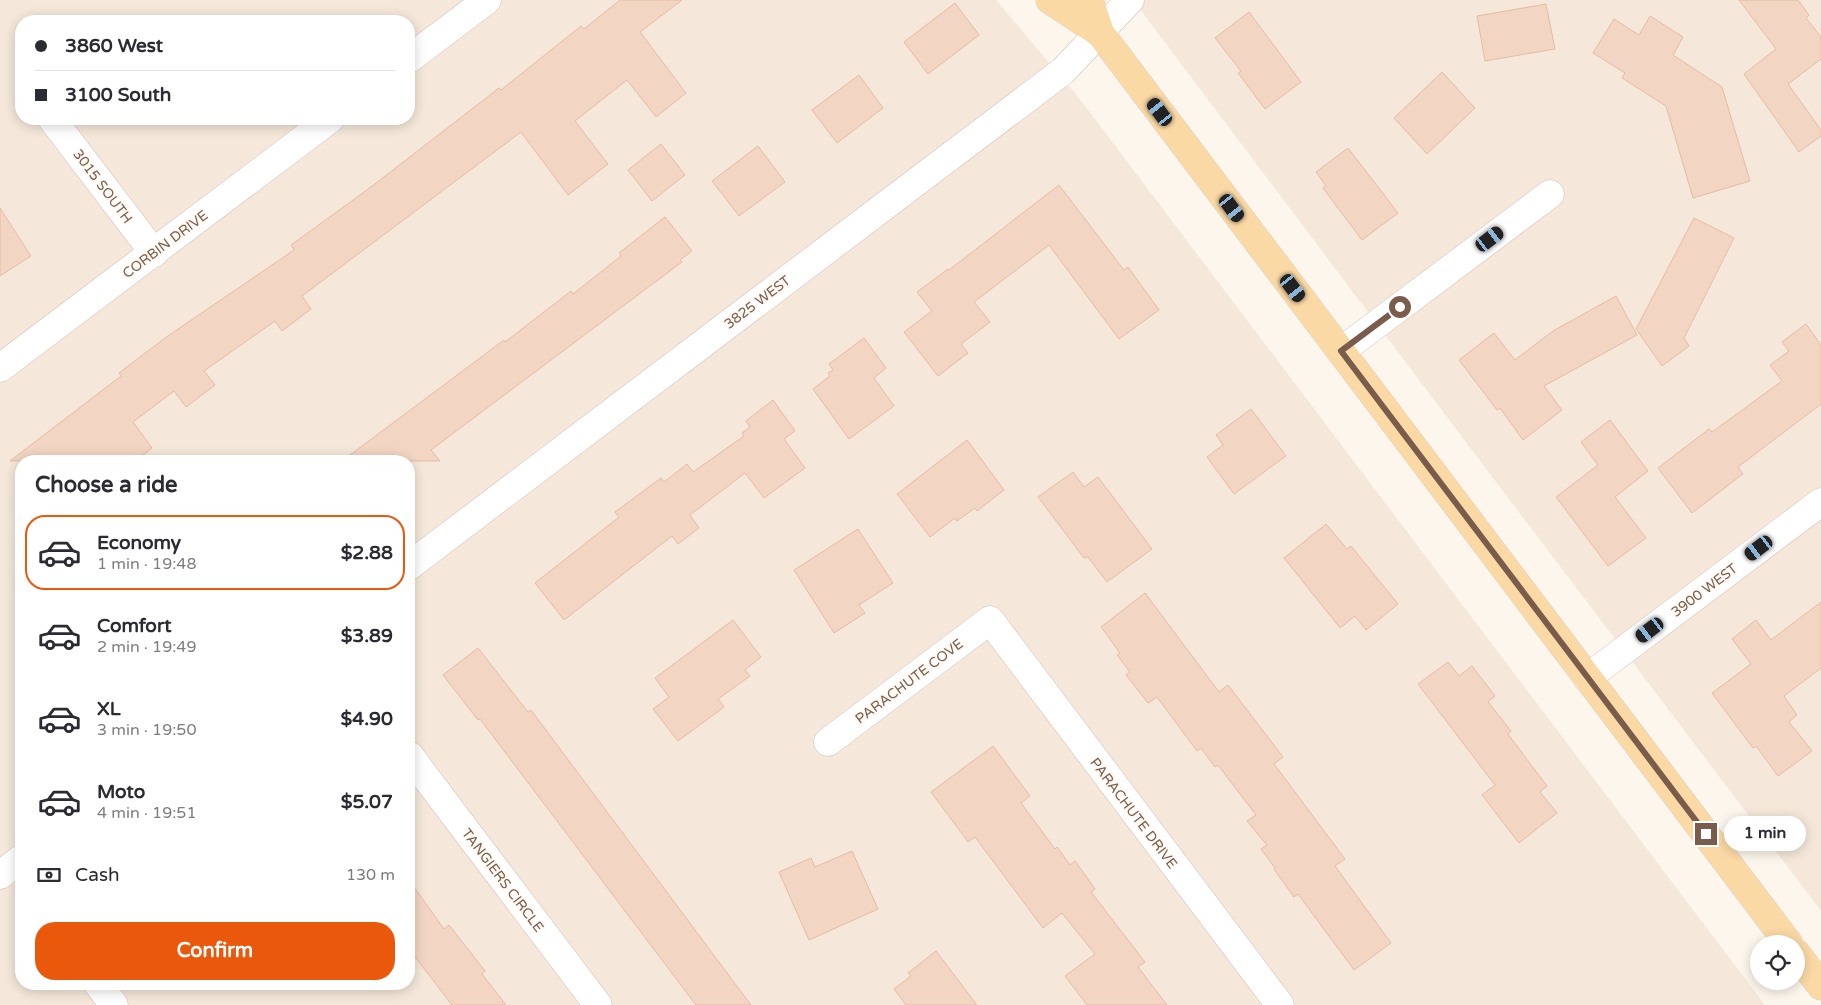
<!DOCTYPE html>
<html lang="en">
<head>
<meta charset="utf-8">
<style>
  :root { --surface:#fff; --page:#f2f2f3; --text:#2b2b33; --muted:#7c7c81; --line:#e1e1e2; --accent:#ea580c }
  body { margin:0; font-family:"Varela Round",sans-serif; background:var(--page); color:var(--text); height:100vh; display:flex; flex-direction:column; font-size:19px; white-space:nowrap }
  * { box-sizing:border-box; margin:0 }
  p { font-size:16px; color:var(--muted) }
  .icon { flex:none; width:28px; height:28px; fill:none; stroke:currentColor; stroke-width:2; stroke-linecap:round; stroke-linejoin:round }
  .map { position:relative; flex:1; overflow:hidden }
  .drawer { position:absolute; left:15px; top:455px; width:400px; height:535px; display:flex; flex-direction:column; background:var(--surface); border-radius:20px; box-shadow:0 2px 12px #0003 }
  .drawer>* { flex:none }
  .banner { position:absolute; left:15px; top:15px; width:400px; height:110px; border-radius:20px; box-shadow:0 2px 12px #0003; display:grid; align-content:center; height:110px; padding:0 20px; background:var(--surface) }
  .controls { position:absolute; left:1750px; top:935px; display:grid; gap:10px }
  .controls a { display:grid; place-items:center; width:55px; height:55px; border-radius:50%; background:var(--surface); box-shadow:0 2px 12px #0003; font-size:25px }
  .end { position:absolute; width:22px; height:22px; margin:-11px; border:6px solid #7a5c4d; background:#fff; box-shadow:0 0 0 2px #fff }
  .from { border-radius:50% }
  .bubble { position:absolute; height:35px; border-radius:18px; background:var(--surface); box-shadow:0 2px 12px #0003; font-size:16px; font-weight:700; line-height:35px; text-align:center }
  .car { position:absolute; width:15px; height:30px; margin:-15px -8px; border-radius:6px; box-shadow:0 0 4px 1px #0007; background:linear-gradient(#222 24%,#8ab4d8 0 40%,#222 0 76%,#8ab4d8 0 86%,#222 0) }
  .banner b { display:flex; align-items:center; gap:18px; height:48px; font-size:19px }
  .banner b+b { border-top:1px solid var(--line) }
  .banner i { width:12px; height:12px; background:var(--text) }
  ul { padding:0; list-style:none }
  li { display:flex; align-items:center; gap:15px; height:75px; margin:0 10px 8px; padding:0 10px; border:2px solid transparent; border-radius:20px }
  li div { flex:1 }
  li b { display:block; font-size:19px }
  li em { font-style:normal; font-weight:700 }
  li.active { border-color:var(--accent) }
  li>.icon { width:45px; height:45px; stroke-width:1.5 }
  h2 { padding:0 20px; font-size:22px; line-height:60px }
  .pay { display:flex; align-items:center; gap:12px; height:55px; padding:0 20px; font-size:19px }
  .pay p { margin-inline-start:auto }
  .cta { display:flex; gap:10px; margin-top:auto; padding:10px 20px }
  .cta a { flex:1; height:58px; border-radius:20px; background:var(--accent); color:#fff; font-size:20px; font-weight:700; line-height:58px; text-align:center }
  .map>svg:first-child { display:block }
</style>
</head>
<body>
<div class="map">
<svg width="1821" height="1005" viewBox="0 0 1821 1005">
  <rect width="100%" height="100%" fill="#fdf6ec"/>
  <!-- residential -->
  <g fill="#f5e8da" fill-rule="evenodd">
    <path d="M0,0h996l83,98 686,907h-1765zM21,21h388v98h-388zM21,461h388v523h-388z"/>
    <polygon points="1133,0 1821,0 1821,911 1462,437"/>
  </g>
  <!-- building -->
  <g fill="#f3d5c3" stroke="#e6bba3">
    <polygon points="620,0 682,0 640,32 686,93 656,117 627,80 575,121 608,164 568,195 521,132 302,296 311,309 282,331 275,321 204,371 215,385 186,407 174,391 133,422 152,448 135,461 10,461 121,376 119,373 165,338 294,250 291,245 371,187 499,88 501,90 581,26 584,29"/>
    <polygon points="1739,0 1798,0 1809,15 1806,18 1821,37 1821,59 1788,84 1821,130 1821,136 1799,152 1744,74 1776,49"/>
    <polygon points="955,3 979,35 928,74 904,42"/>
    <polygon points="1546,4 1555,49 1485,61 1477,16"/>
    <polygon points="1249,12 1301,82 1265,109 1238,73 1241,71 1215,38"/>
    <polygon points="1650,16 1683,37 1673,55 1722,87 1750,181 1693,198 1666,106 1622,78 1625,73 1593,53 1614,19 1639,35"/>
    <polygon points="1442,72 1475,108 1427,154 1394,118"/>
    <polygon points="859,75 883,108 837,143 812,110"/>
    <polygon points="661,144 685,175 652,201 628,170"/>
    <polygon points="758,146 785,182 739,216 712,181"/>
    <polygon points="1348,148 1398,213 1362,240 1323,188 1326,186 1316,172"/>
    <polygon points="1059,185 1124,270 1128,267 1159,310 1119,339 1049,245 974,302 990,322 961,344 968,353 938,376 904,332 932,311 917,292 948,269 949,270"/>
    <polygon points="0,208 31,256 0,276"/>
    <polygon points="665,217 692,251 680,260 682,262 431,450 440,461 342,461 504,340 505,342 571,291 573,294 621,256 619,253"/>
    <polygon points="1694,218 1734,238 1684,338 1689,346 1662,366 1636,329"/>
    <polygon points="1616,296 1637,335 1544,386 1562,410 1523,440 1500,408 1497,410 1459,360 1494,333 1515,360 1553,331"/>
    <polygon points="1806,324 1821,345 1821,404 1738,467 1743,474 1692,513 1658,468 1709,429 1712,432 1782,381 1770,365 1789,351 1782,342"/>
    <polygon points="864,338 886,368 874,378 894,406 849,439 813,389 830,376 828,373 833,370 829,364"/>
    <polygon points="773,400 795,431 784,439 805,468 764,498 745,473 690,515 699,528 678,544 672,536 564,620 535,583 619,517 615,512 661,478 664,482 687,464 693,472 744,436 742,433 750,427 746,421"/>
    <polygon points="1251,409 1286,456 1234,494 1207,457 1223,445 1216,435"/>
    <polygon points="1610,420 1648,471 1615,497 1646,538 1608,566 1556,497 1598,465 1581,442"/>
    <polygon points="967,440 1004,490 977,511 975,508 957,521 955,518 930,537 897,494"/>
    <polygon points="1073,472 1084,487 1098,477 1152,549 1107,582 1088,557 1084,558 1038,497"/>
    <polygon points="1326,524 1347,549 1351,546 1398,604 1366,630 1355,616 1340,628 1284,558"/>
    <polygon points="858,529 893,583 859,605 865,613 834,633 794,570"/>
    <polygon points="1145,593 1219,692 1228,685 1283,757 1274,764 1345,859 1335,866 1391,943 1354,970 1298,894 1294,897 1274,869 1275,868 1261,849 1267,845 1247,821 1256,815 1218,765 1215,767 1201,748 1197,751 1157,697 1148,703 1126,675 1130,672 1117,655 1120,653 1101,627"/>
    <polygon points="1821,602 1821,668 1784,696 1797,715 1789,722 1812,751 1778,776 1756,746 1753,748 1712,693 1751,664 1732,639 1756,620 1771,640"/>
    <polygon points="733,620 761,657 745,670 750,676 718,699 724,707 678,741 653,709 669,697 655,678"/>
    <polygon points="478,648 528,712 531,710 751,1005 696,1005 480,719 478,720 443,675"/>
    <polygon points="1448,662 1459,676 1472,666 1495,696 1488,702 1511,731 1508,734 1547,786 1540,792 1557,813 1519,843 1482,795 1495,785 1418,684"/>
    <polygon points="993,746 1030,796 1021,803 1055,849 1057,847 1070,865 1075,861 1095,889 1091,892 1145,962 1138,967 1167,1005 1087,1005 1065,976 1095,954 1062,913 1043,928 975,837 968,842 931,792"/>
    <polygon points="852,851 878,909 809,940 779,872 811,858 815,867"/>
    <polygon points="409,880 444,929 449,925 485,971 482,974 506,1005 452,1005 409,949"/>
    <polygon points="936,951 977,1005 906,1005 894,989 911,976 908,973"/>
  </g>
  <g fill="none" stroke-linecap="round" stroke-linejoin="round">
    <!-- minor casing -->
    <g stroke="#d1beb0" stroke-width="29">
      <g id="minor">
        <polyline points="409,59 487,0"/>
        <polyline points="52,119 154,253"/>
        <polyline points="1341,351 1550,194"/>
        <polyline points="0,368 330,119"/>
        <polyline points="409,566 1063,71 1130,0"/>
        <polyline points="1587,678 1821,502"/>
        <polyline points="828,742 990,620 1280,1005"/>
        <polyline points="409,755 598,1005"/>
        <polyline points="0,875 21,859"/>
        <polyline points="98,984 114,1005"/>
      </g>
    </g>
    <!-- major casing -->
    <g stroke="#dad1cd" stroke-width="29">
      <g id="major">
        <polyline points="1050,0 1100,33"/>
        <polyline points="1089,0 1100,33 1789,944"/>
        <polyline points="1796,953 1821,986"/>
      </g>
    </g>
    <!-- minor -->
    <use href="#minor" stroke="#fff" stroke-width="28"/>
    <!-- major -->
    <use href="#major" stroke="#fbd9a5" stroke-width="28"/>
  </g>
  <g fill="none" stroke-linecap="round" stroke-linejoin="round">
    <!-- route -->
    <polyline stroke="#7a5c4d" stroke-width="6" points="1400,307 1341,351 1706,834"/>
  </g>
  <g text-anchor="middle" stroke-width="4" stroke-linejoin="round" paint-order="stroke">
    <!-- street labels -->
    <g font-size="14" fill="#7a5c4d" stroke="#fffaf3">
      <text transform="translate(103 186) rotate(53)" y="5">3015 SOUTH</text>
      <text transform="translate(165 244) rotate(-37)" y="5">CORBIN DRIVE</text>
      <text transform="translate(757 302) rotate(-37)" y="5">3825 WEST</text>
      <text transform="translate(1704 590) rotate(-37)" y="5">3900 WEST</text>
      <text transform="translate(909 681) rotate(-37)" y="5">PARACHUTE COVE</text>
      <text transform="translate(1134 813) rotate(53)" y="5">PARACHUTE DRIVE</text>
      <text transform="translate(503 880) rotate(53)" y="5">TANGIERS CIRCLE</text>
    </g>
  </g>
</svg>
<div class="controls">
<a><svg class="icon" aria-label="locate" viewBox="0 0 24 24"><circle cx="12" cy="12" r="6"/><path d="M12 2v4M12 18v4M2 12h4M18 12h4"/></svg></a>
</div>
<i class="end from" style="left:1400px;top:307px"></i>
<i class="end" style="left:1706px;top:834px"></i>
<div class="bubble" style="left:1724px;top:816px;width:82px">1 min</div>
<i class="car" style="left:1160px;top:112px;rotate:323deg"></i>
<i class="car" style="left:1232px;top:208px;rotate:143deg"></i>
<i class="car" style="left:1490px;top:239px;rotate:53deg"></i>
<i class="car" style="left:1293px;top:288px;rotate:143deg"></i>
<i class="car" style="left:1759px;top:548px;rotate:233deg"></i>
<i class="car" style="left:1650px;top:630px;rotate:233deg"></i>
<div class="banner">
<b><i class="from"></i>3860 West</b>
<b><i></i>3100 South</b>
</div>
<section class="drawer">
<h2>Choose a ride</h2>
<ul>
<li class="active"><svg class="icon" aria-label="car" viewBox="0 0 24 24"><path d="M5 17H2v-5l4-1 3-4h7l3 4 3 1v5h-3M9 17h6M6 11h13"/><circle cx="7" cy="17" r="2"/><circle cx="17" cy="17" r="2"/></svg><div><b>Economy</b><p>1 min · 19:48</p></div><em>$2.88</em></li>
<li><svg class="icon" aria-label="car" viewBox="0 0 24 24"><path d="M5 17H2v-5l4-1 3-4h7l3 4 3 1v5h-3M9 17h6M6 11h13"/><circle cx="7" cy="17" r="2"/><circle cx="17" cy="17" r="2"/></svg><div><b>Comfort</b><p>2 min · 19:49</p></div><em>$3.89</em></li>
<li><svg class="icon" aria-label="car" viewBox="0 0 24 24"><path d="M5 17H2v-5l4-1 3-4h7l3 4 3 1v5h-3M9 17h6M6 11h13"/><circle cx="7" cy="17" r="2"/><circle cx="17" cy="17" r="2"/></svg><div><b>XL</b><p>3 min · 19:50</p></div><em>$4.90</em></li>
<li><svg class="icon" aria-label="car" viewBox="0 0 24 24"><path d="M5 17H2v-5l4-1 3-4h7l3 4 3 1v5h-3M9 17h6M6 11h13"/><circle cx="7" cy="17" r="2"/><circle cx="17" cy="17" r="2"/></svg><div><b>Moto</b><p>4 min · 19:51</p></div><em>$5.07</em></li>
</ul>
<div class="pay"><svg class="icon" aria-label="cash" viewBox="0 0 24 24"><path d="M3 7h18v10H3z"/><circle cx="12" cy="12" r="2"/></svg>Cash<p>130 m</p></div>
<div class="cta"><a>Confirm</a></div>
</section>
</div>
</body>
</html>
